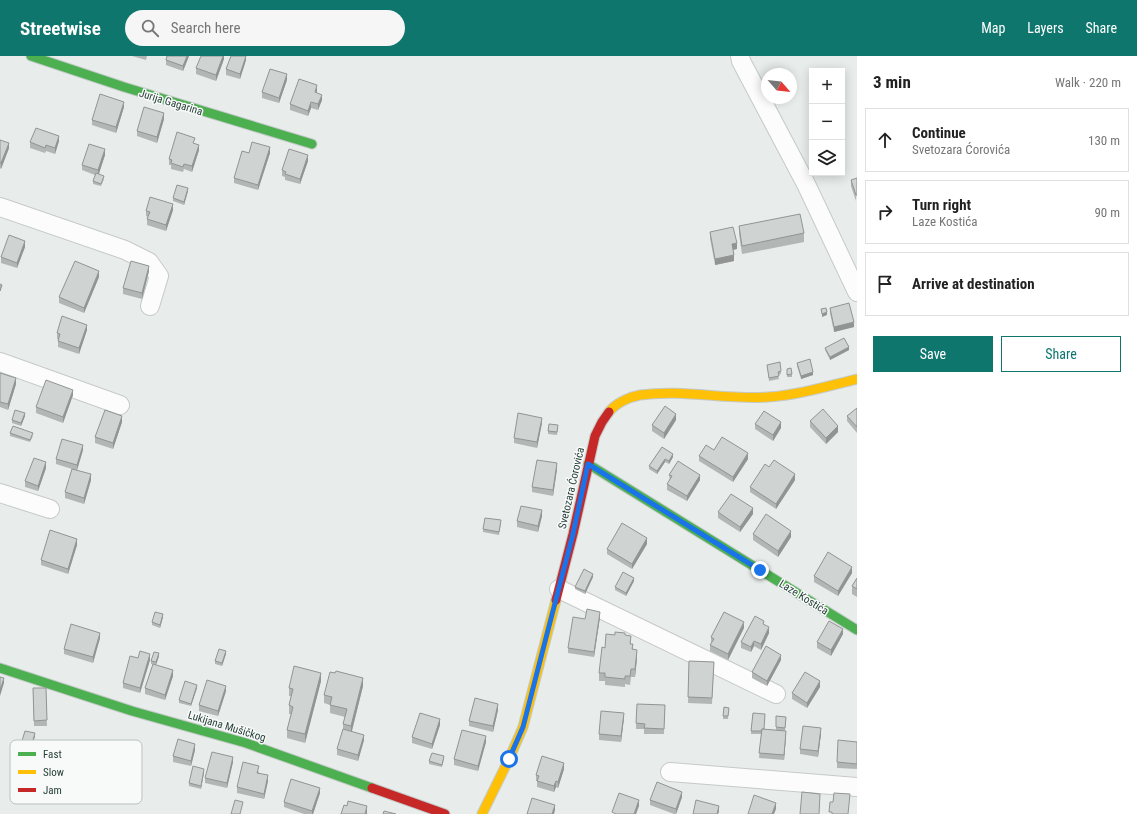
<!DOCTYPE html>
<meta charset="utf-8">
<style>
body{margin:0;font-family:"Roboto Condensed",sans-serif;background:#f6f6f6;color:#222}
.controls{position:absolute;right:12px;top:12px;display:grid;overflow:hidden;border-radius:0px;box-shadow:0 2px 10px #0003}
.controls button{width:36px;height:36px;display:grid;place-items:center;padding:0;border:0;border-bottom:1px solid #e0e0e0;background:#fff;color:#222;font:20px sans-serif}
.compass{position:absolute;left:761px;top:12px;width:36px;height:36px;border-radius:50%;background:#fff;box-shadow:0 2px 10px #0003;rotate:118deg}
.stop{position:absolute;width:12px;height:12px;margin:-9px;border:3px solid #1a73e8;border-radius:50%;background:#fff}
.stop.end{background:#1a73e8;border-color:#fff;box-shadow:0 1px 4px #0008}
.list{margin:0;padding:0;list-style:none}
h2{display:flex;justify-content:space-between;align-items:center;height:52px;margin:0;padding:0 16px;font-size:17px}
h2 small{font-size:13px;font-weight:400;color:#767676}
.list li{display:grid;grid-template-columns:26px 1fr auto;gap:12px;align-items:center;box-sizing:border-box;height:64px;margin:0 8px 8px;padding:0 8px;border:1px solid #e0e0e0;border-radius:0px}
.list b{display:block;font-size:15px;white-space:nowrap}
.list p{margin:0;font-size:13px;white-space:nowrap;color:#767676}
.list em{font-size:13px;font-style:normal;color:#767676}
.actions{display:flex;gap:8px;padding:12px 16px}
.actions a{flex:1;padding:9px 0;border:1px solid #0f766e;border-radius:0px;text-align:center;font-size:14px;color:#0f766e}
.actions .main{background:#0f766e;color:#fff}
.icon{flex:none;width:22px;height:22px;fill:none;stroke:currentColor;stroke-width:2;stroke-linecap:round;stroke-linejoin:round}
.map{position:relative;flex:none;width:857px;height:758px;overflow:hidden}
header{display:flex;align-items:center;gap:24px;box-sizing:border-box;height:56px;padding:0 20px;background:#0f766e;color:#fff}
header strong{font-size:19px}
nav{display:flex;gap:22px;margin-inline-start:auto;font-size:14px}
.search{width:280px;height:36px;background:#f6f6f6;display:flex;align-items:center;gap:10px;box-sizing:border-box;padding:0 14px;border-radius:22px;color:#767676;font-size:15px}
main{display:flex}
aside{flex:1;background:#fff}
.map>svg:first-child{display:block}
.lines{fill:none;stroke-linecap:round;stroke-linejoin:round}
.street-casing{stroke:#c5cac8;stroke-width:20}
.fast-casing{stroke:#c4cac8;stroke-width:11}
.slow-casing{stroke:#c4cac8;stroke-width:11}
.jam-casing{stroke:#c4cac8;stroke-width:11}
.street{stroke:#fcfcfc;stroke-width:18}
.fast{stroke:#4caf50;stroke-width:9}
.slow{stroke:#ffc107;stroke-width:9}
.jam{stroke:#c62828;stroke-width:9}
.wall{fill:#b2b6b5}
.shaded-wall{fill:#919493}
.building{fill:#cfd4d2;stroke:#919493}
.route{stroke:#1a73e8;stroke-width:5}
.labels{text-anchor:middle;stroke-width:3;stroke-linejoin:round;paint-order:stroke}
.street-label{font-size:11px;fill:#273f38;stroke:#f7faf9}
.key{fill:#f7faf9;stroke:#b9c2bf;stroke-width:1}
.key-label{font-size:11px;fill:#273f38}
</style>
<header>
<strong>Streetwise</strong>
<div class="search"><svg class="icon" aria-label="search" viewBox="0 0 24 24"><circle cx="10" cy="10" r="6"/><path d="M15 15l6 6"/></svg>Search here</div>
<nav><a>Map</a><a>Layers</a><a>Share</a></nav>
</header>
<main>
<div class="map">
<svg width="857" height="758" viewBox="0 0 857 758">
<rect width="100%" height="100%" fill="#e8edeb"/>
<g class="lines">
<g class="street-casing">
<g id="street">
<polyline points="740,0 741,5 806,128 857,236"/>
<polyline points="0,151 125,194 149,206 159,220 150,250"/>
<polyline points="0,306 120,349"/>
<polyline points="0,437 50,453"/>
<polyline points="559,533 776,638"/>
<polyline points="670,716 857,731"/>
</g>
</g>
<g class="fast-casing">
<g id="fast">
<polyline points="31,0 124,31 312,88"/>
<polyline points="588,408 857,574"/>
<polyline points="0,612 132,655 246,687 372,732"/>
</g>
</g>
<g class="slow-casing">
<g id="slow">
<path d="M609 356C616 347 629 341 640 339 683 333 726 344 768 341 798 339 828 330 857 323"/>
<polyline points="482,758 509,703 523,671 556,544"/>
</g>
</g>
<g class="jam-casing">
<g id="jam">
<polyline points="556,544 573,478 595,380 602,366 609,356"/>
<polyline points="372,732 445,758"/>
</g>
</g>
<use href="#street" class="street"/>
<use href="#fast" class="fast"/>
<use href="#slow" class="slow"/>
<use href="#jam" class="jam"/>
</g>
<g class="wall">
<polygon points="132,0 147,0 146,4"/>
<polygon points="166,0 189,0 183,15 166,9 166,4 167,0"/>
<polygon points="224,0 224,3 216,25 196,18 196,12"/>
<polygon points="246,0 246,4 240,23 226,19 226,13"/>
<polygon points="287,24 279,47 262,42 262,36"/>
<polygon points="317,35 316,37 322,44 318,54 311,52 308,60 290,54 290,48"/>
<polygon points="124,51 116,77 92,69 92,64"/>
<polygon points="164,63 157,87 137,80 137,75"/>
<polygon points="0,84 9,92 1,113 0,112"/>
<polygon points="59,85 55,98 46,95 45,97 30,92 30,86"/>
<polygon points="195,88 199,94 192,116 184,113 183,116 171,113 171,109 169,109 169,103"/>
<polygon points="249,97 270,97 258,134 234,127 234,122"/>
<polygon points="105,99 99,118 104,123 101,130 93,128 93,125 95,119 82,114 82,109"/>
<polygon points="308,105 300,128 285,124 285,121 282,120 282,114"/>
<polygon points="857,122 856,145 851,130 851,124"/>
<polygon points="188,135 184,149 173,145 173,142"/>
<polygon points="173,154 166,175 147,169 147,163 148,161 146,160 146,155"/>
<polygon points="739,170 804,177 804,186 742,198 739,178"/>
<polygon points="710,176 737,193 733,194 734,205 715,209 710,182"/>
<polygon points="25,191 17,212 1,207 1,201"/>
<polygon points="149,215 142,243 123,238 123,232"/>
<polygon points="99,221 84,257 59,247 59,241"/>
<polygon points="830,252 854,271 834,276 830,257"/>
<polygon points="87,274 79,298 58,291 58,283 57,283 57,277"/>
<polygon points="825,292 849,294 830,304 825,294"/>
<polygon points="797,307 813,319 801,323 797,310"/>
<polygon points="767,309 781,315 781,318 778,319 779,323 769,325"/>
<polygon points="787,313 792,318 792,321 787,321"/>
<polygon points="0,317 16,328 8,354 0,351"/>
<polygon points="73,339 63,367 36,357 36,351"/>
<polygon points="857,352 857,377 847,365 847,360"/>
<polygon points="25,360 21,370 12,367 12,364"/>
<polygon points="676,364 664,383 652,375 652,369"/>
<polygon points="810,365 838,376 826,388 810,371"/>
<polygon points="122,366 113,393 95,387 95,381"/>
<polygon points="542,367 537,392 514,387 514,382"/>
<polygon points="755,368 781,372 773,385 755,373"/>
<polygon points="558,372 557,379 548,378 548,375"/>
<polygon points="10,377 33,380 30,386 10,380"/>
<polygon points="662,391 673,401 669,408 665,406 657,418 649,413 649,410"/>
<polygon points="83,394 77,414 91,424 84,448 65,442 65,436 72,413 56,408 56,403"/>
<polygon points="714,394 748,403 733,426 699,405 699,400"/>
<polygon points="769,411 795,424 776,453 750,436 750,431"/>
<polygon points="46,412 38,435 25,431 25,425"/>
<polygon points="557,413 553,440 532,436 532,431"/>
<polygon points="669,419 700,424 687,445 667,434 667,428 670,425"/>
<polygon points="718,456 753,458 740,476 718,462"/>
<polygon points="542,460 538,476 517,471 517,465"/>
<polygon points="501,467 499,479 483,476 483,473"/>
<polygon points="753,478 791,481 778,501 753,484"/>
<polygon points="647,488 632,513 607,498 607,493"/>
<polygon points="77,489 68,518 41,509 41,504"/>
<polygon points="852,517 838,540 814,526 814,520"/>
<polygon points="593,521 585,538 575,533 575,531"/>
<polygon points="857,522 857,541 852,538 852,530"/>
<polygon points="634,525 626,540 615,534 615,531"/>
<polygon points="163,561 160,572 152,569 152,566"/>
<polygon points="600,561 594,601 568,597 568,592 585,563"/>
<polygon points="764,569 769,577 761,594 754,590 751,596 741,592 741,586"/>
<polygon points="744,572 728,604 710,595 710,589 711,587 711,581"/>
<polygon points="843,578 831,600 817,592 817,586"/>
<polygon points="625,580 631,588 637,602 635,621 631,621 630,629 625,628 625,631 605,629 605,625 599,625 599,617 605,592"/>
<polygon points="100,582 93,607 64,598 64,593"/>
<polygon points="226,598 222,610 215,608 215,605"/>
<polygon points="159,600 156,609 173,620 165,644 145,638 145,632 153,608 151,608 151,605"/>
<polygon points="150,604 140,637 123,632 123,627"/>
<polygon points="781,604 767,630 752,622 752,616"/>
<polygon points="689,605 714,606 712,648 688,647"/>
<polygon points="321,625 305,687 287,682 287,674 291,658 289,658 289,649 291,640 289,640 289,632"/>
<polygon points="363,630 352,675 364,684 358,705 337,699 337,693 343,673 343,668 345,661 330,657 330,649 324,647 324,639"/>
<polygon points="820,631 807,652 792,643 792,637"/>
<polygon points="33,632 46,632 47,670 34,670"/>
<polygon points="197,632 191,650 179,647 179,644"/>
<polygon points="226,635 218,660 199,655 199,649"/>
<polygon points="665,649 664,678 644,678 644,673 636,673 636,667"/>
<polygon points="724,651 729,652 728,663 723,663"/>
<polygon points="498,654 493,676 469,670 469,665"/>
<polygon points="753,657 764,673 776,674 776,660 786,661 785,675 786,680 784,704 759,702 761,678 751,678"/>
<polygon points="624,662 621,686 599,684 599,678"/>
<polygon points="440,669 432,693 412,687 412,681"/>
<polygon points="821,678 818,701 800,698 800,693"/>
<polygon points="35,680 31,694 21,691 21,688"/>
<polygon points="486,686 478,715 454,709 454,703"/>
<polygon points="857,686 857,713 837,712 837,706"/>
<polygon points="195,694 191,710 173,706 173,700"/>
<polygon points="444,703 442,711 429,708 429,705"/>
<polygon points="233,706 227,732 205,727 205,722"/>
<polygon points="564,713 558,732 556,731 554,736 537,731 537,725 536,725 536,719"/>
<polygon points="259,715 259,717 268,725 264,743 237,737 237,731"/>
<polygon points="204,716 201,733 189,730 189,727"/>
<polygon points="320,737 313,758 304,758 284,751 284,746"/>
<polygon points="682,741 676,758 674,758 650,749 650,744"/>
</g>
<g class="shaded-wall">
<polygon points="187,0 189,0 183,15 183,10"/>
<polygon points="223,0 224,0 224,3 216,25 216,19"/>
<polygon points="246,0 246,4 240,23 240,18"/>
<polygon points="287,18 287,24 279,47 279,42"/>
<polygon points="317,29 317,35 315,42 315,36"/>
<polygon points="322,39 322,44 318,54 318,48"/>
<polygon points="124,46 124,51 116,77 116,71"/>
<polygon points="311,46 311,52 308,60 308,55"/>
<polygon points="164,57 164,63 157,87 157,81"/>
<polygon points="59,80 59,85 55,98 55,92"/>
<polygon points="9,87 9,92 1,113 1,107"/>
<polygon points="199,89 199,94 192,116 192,110"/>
<polygon points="270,91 270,97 258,134 258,129"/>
<polygon points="105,93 105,99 98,120 98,114"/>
<polygon points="308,99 308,105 300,128 300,123"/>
<polygon points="188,132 188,135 184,149 184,146"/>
<polygon points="173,148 173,154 166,175 166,169"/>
<polygon points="25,185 25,191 17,212 17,207"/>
<polygon points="737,187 737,193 732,194 732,188"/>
<polygon points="734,199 734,205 715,209 715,203"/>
<polygon points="149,210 149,215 142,243 142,237"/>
<polygon points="99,215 99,221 84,257 84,252"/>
<polygon points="827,256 827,259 822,261 822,258"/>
<polygon points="854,266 854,271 834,276 834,271"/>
<polygon points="87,269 87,274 79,298 79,292"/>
<polygon points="849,291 849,294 830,304 830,301"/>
<polygon points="813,316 813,319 801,323 801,320"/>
<polygon points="16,322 16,328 8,354 8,348"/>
<polygon points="73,334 73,339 63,367 63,361"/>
<polygon points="25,357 25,360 21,370 21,367"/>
<polygon points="676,358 676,364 664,383 664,377"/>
<polygon points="122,360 122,366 113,393 113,387"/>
<polygon points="542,362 542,367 537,392 537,386"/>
<polygon points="781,366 781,372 773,385 773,379"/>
<polygon points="838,370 838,376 826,388 826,382"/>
<polygon points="83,389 83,394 77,414 77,409"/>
<polygon points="748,397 748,403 733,426 733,421"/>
<polygon points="673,398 673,401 669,408 669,405"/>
<polygon points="665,403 665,406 657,418 657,415"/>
<polygon points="46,406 46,412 38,435 38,430"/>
<polygon points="557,407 557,413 553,440 553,434"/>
<polygon points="91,418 91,424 84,448 84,442"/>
<polygon points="795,418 795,424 776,453 776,448"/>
<polygon points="700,419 700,424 687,445 687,440"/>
<polygon points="753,452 753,458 740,476 740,471"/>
<polygon points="542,454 542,460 538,476 538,470"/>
<polygon points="791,475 791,481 778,501 778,495"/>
<polygon points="647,482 647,488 632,513 632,508"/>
<polygon points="77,483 77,489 68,518 68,513"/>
<polygon points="852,511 852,517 838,540 838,535"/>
<polygon points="593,518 593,521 585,538 585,535"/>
<polygon points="634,522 634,525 626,540 626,537"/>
<polygon points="600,556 600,561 594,601 594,596"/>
<polygon points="163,558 163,561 160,572 160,569"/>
<polygon points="744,566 744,572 728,604 728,598"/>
<polygon points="769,571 769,577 761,594 761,588"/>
<polygon points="843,573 843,578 831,600 831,594"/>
<polygon points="100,577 100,582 93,607 93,601"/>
<polygon points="754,585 754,590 751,596 751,591"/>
<polygon points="637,594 637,602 635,621 635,613"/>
<polygon points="226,595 226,598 222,610 222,607"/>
<polygon points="159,597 159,600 156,609 156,606"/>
<polygon points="150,598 150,604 140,637 140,632"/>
<polygon points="781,599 781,604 767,630 767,625"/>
<polygon points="173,614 173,620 165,644 165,639"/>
<polygon points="321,617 321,625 305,687 305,678"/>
<polygon points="4,622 4,627 0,640 0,634"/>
<polygon points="363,622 363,630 351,678 351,670"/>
<polygon points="820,625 820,631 807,652 807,647"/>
<polygon points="197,629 197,632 191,650 191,648"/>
<polygon points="226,630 226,635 218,660 218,655"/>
<polygon points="498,648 498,654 493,676 493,670"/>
<polygon points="624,657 624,662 621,686 621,680"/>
<polygon points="440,663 440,669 432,693 432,688"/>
<polygon points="821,672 821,678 818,701 818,695"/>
<polygon points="786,675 786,680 784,704 784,699"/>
<polygon points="35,677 35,680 31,694 31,691"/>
<polygon points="364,679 364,684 358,705 358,699"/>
<polygon points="486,680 486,686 478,715 478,710"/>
<polygon points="195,688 195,694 191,710 191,705"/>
<polygon points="233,701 233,706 227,732 227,727"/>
<polygon points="564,707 564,713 558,732 558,726"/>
<polygon points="204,713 204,716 201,733 201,730"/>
<polygon points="268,719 268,725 264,743 264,738"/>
<polygon points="556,725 556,731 554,736 554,730"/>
<polygon points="320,732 320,737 313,758 312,758 312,755"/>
<polygon points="682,736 682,741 676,758 676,753"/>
<polygon points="639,744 639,750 636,758 634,758"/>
<polygon points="776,747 776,753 774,758 772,758"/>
<polygon points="555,749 555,754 554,758 552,758"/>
<polygon points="367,750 367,758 365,758"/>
<polygon points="719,750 719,756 718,758 717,758"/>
</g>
<g class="building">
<polygon points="167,0 187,0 183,10 166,4"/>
<polygon points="201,0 223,0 216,19 196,12"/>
<polygon points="231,0 246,0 240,18 226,13"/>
<polygon points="270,13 287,18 279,42 262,36"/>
<polygon points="299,23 317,29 315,36 322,39 318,48 311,46 308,55 290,48"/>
<polygon points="100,38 124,46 116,71 92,64"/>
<polygon points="144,51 164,57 157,81 137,75"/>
<polygon points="36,72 59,80 55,92 46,89 45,92 30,86"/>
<polygon points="177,76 195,82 193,87 199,89 192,110 184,108 183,111 171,107 172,104 169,103"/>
<polygon points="0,84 9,87 1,107 0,107"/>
<polygon points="252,86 270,91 258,129 234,122 242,95 249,97"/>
<polygon points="89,88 105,93 98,114 82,109"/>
<polygon points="289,93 308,99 300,123 285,118 286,116 282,114"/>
<polygon points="96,117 104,120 101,128 93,125"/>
<polygon points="857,122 857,139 856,139 851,124"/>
<polygon points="177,129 188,132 184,146 173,142"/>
<polygon points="150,141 173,148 166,169 147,163 150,156 146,155"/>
<polygon points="800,158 804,177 742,190 739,170"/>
<polygon points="733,171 737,187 732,188 734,199 715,203 710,176"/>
<polygon points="9,179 25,185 17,207 1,201"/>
<polygon points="75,205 99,215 84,252 59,241"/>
<polygon points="131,205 149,210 142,237 123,232"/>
<polygon points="0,228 2,229 0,235"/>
<polygon points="849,247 854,266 834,271 830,252"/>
<polygon points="826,252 827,256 822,258 821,253"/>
<polygon points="62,260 87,269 79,292 58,285 60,278 57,277"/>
<polygon points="844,282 849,291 830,301 825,292"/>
<polygon points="810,303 813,316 801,320 797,307"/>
<polygon points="780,306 781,315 778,316 779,320 769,322 767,309"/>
<polygon points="791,312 792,318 787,319 787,313"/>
<polygon points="0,317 16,322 8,348 0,346"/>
<polygon points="46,324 73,334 63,361 36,351"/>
<polygon points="665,350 676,358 664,377 652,369"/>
<polygon points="857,352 857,371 847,360"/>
<polygon points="823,353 838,370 826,382 810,365"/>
<polygon points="15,354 25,357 21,367 12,364"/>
<polygon points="105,354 122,360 113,387 95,381"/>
<polygon points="764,355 781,366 773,379 755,368"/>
<polygon points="518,357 542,362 537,386 514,382"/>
<polygon points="549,368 558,369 557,376 548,375"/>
<polygon points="13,370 33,377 30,384 10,377"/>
<polygon points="722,381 748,397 733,421 699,400 706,389 714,394"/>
<polygon points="62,383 83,389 77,409 56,403"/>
<polygon points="662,391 673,398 669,405 665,403 657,415 649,410"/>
<polygon points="34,402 46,406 38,430 25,425"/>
<polygon points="537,404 557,407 553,434 532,431"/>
<polygon points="774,404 795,418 776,448 750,431 765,408 769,411"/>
<polygon points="678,405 700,419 687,440 667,428 672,420 669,419"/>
<polygon points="72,413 91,418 84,442 65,436"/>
<polygon points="731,438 753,452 740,471 718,456"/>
<polygon points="521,450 542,454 538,470 517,465"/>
<polygon points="766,458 791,475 778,495 753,478"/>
<polygon points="485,462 501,464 499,476 483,473"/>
<polygon points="622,467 647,482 632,508 607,493"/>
<polygon points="50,474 77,483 68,513 41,504"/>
<polygon points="828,496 852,511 838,535 814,520"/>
<polygon points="584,513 593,518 585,535 575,531"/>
<polygon points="623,516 634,522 626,537 615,531"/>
<polygon points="857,522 857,533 852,530"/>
<polygon points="587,553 600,556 594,596 568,592 573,561 585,563"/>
<polygon points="155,556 163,558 160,569 152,566"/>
<polygon points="724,556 744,566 728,598 710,589 714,583 711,581"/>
<polygon points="755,560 764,565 763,568 769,571 761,588 754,585 751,591 741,586"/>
<polygon points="829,565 843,573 831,594 817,586"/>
<polygon points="71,568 100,577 93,601 64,593"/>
<polygon points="615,576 625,577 625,579 631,580 630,588 633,588 632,593 637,594 635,613 631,613 630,620 625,620 625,623 605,621 605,617 599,617 602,591 605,592 606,578 615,579"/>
<polygon points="766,590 781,599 767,625 752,616"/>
<polygon points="219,593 226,595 222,607 215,605"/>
<polygon points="140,595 150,598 140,632 123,627 130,600 138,602"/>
<polygon points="154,596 159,597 156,606 151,605"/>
<polygon points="689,605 714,606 712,642 688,641"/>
<polygon points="153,608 173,614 165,639 145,632"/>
<polygon points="294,610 321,617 305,678 287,674 293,651 289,649 293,633 289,632"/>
<polygon points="336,615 363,622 351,670 343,668 347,653 330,649 332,641 324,639 330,616 335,617"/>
<polygon points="805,616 820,625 807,647 792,637"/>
<polygon points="0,621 4,622 0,634"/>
<polygon points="207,624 226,630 218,655 199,649"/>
<polygon points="185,625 197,629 191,648 179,644"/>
<polygon points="33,632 46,632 47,664 34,665"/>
<polygon points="475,642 498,648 493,670 469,665"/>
<polygon points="637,648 665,649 664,673 644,672 645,668 636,667"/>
<polygon points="724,651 729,652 728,660 723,660"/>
<polygon points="601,655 624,657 621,680 599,678"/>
<polygon points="420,657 440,663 432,688 412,681"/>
<polygon points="753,657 765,658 764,673 762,673 761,675 751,675"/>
<polygon points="776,660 786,661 785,672 776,671"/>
<polygon points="803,670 821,672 818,695 800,693"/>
<polygon points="343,673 364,679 358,699 337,693"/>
<polygon points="762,673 786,675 784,699 759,697"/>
<polygon points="462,674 486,680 478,710 454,703"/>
<polygon points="25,675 35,677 31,691 21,688"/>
<polygon points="178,683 195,688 191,705 173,700"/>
<polygon points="838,684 857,686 857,708 837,706"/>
<polygon points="212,696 233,701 227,727 205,722"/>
<polygon points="432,697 444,700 442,709 429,705"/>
<polygon points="542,700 564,707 558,726 556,725 554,730 537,725 539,720 536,719"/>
<polygon points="243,706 259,710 257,717 268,719 264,738 237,731"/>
<polygon points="193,710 204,713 201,730 189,727"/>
<polygon points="291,723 320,732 312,755 284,746"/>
<polygon points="657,726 682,736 676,753 650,744"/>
<polygon points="802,736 820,738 819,758 800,758"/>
<polygon points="619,737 639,744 634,758 616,758 612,756"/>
<polygon points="834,737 850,738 848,758 832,758 832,756 829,756 830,746 833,746"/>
<polygon points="754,739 776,747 772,758 748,758"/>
<polygon points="532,742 555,749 552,758 527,758"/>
<polygon points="235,744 243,746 240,758 231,758"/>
<polygon points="696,744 719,750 717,758 693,758"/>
<polygon points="348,745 367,750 365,758 341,758 344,749 347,750"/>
<polygon points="384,755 396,758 383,758"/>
</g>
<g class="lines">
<polyline class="route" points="509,703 523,671 548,574 573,478 588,408 760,514"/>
</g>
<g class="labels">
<g class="street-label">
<text transform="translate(171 46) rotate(17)" y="4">Jurija Gagarina</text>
<text transform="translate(571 432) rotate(-77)" y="4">Svetozara Ćorovića</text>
<text transform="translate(804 541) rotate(32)" y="4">Laze Kostića</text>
<text transform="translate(227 670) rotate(17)" y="4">Lukijana Mušičkog</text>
</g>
</g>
<rect x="10" y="684" width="132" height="64" rx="6" class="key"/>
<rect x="18" y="696" width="18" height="4" fill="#4caf50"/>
<rect x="18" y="714" width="18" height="4" fill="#ffc107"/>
<rect x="18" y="732" width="18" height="4" fill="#c62828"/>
<g class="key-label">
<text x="43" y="702">Fast</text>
<text x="43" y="720">Slow</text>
<text x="43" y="738">Jam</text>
</g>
</svg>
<div class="controls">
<button>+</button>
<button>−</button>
<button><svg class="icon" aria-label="layers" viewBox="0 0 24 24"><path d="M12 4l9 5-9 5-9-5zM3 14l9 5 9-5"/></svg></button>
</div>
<svg class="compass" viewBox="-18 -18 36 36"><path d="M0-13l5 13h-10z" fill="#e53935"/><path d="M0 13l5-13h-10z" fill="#767676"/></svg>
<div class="stop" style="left:509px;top:703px"></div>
<div class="stop end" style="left:760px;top:514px"></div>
</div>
<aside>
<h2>3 min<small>Walk · 220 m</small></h2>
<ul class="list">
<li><svg class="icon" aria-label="ahead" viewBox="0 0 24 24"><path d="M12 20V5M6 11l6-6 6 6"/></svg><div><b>Continue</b><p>Svetozara Ćorovića</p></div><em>130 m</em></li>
<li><svg class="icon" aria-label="right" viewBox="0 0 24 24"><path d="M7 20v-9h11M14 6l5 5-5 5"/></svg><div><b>Turn right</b><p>Laze Kostića</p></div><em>90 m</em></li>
<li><svg class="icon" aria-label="arrive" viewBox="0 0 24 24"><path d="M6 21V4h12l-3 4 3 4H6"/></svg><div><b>Arrive at destination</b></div></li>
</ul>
<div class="actions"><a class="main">Save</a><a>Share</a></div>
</aside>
</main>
